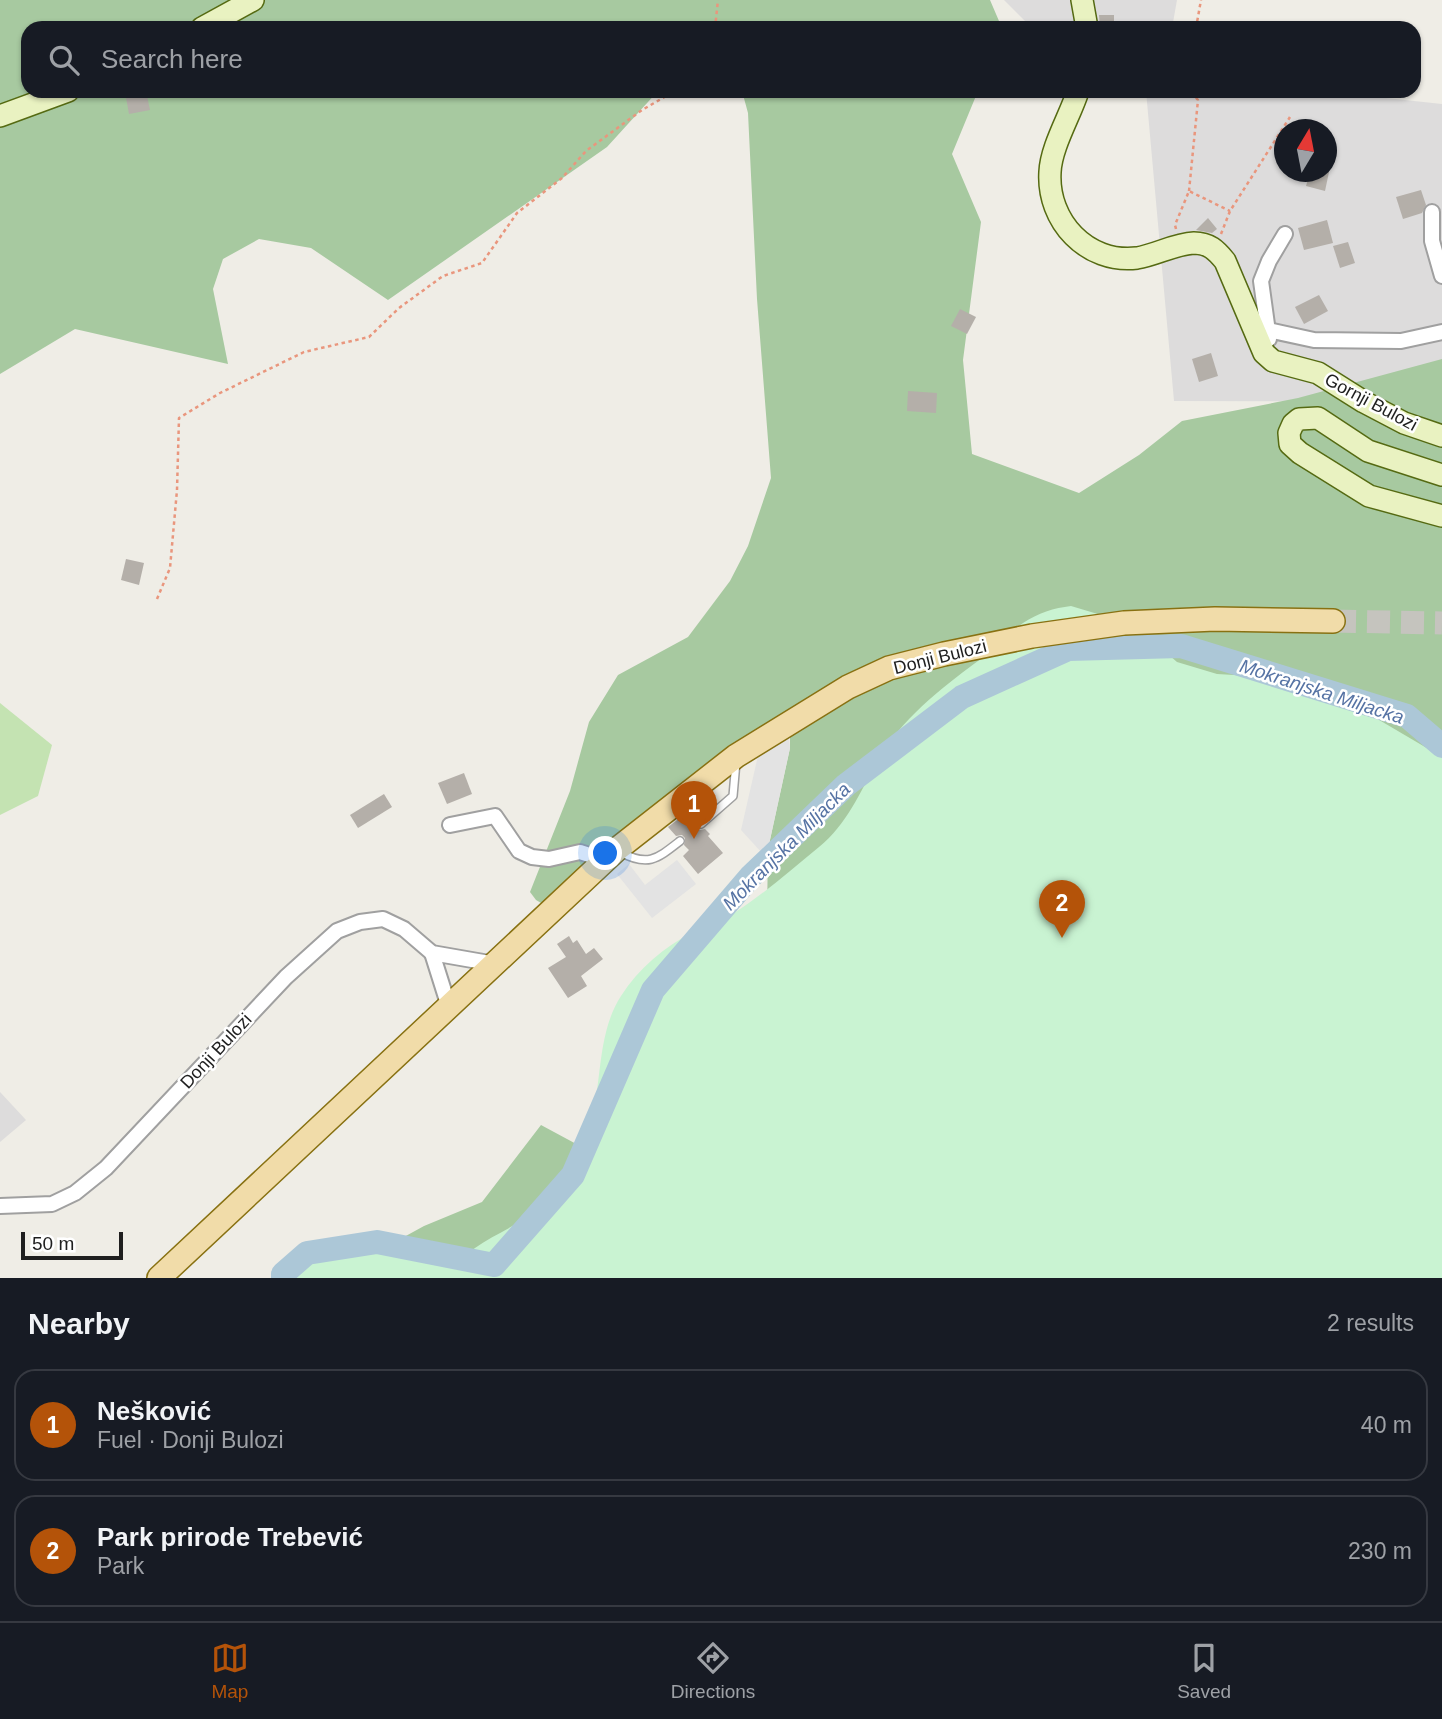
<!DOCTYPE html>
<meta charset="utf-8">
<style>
body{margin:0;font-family:Arial,sans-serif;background:#242831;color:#f1f3f6}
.compass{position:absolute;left:1274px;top:119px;width:63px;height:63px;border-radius:50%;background:#171b24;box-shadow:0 2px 5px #0004;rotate:10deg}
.scale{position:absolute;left:21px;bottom:18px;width:102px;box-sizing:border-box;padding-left:7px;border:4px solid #1f1f1f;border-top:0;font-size:19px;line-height:24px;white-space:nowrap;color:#1f1f1f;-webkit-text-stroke:5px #fff;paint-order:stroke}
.you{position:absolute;left:606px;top:854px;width:24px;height:24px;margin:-18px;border:5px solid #fff;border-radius:50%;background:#1a73e8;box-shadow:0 0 0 10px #1a73e833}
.badge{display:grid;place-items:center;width:46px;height:46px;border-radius:50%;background:#b45309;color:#fff;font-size:23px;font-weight:700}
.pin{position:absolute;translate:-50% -58px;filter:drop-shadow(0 2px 4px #0008)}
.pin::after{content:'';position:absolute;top:37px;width:24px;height:21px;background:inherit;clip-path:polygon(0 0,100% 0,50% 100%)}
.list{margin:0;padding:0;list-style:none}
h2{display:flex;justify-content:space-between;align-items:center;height:91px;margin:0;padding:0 28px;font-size:30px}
h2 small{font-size:23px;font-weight:400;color:#9ea1a6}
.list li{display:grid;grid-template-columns:46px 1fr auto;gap:21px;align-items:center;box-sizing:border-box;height:112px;margin:0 14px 14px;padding:0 14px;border:2px solid #363941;border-radius:21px}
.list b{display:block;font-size:26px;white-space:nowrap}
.list p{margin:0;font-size:23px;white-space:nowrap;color:#9ea1a6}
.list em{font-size:23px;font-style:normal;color:#9ea1a6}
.icon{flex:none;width:38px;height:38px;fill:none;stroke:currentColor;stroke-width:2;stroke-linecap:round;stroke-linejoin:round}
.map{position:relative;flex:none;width:1442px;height:1278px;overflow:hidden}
.search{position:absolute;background:#171b24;box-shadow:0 2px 5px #0004;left:21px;right:21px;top:21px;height:77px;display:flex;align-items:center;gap:18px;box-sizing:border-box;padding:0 24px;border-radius:21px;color:#9ea1a6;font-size:26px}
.sheet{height:343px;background:#171b24}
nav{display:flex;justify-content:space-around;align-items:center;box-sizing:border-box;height:98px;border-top:2px solid #363941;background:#171b24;font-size:19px;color:#9ea1a6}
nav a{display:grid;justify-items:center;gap:4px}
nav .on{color:#b45309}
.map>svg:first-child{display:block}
.residential{fill:#dddcdc;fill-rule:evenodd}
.grass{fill:#c4e3b2}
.forest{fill:#a7c9a0}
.park{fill:#c9f3d2}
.parking{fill:#e3e3e3}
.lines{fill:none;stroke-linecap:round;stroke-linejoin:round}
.river{stroke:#acc7d7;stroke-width:24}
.building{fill:#b4afa9}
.primary-tunnel{stroke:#c5c4be;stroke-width:23;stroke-dasharray:23 11;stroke-linecap:butt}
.lane-casing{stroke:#a0a0a0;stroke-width:10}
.street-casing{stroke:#a0a0a0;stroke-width:18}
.secondary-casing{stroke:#556a12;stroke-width:24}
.primary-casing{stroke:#887112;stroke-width:26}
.path{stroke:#e9967d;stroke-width:2.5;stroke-dasharray:3.5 3.5;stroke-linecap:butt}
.lane{stroke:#fff;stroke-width:7}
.street{stroke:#fff;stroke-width:14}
.secondary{stroke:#e9f2c1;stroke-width:21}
.primary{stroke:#f1dca9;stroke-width:23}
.labels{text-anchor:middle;stroke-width:5;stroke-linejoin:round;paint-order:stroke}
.street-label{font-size:18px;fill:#1f1f1f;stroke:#fff}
.water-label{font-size:19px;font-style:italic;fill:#5673a4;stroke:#fff}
</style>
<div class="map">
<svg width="1442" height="1278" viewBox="0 0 1442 1278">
<rect width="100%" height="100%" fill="#efede6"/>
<g class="residential">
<polygon points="1004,0 1177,0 1172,28 1032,28"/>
<path d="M1146 91H1321L1442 104V402L1174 401ZM1284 130H1326V172H1284Z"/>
<polygon points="0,1092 26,1120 0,1142"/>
</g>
<polygon class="grass" points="0,703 52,745 38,796 0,815"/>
<g class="forest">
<polygon points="0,0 990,0 1002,28 28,28 28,91 658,91 607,147 388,300 311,248 259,239 223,259 213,289 228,364 75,329 0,374"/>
<polygon points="742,91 978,91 952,154 981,222 963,360 972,454 1079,493 1139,455 1182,421 1298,398 1442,359 1442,1278 274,1278 276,1265 294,1254 362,1260 424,1226 482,1202 541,1125 593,1153 767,914 768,849 790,748 790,737 718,772 558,913 536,900 530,892 570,791 589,722 618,675 688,637 730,581 748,546 771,478 757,299 748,113"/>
</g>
<path class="park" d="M1071 606 1111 618 1153 641 1177 662 1217 674 1268 677 1369 714 1442 757V1278H277C313 1238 365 1236 413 1251 427 1256 436 1263 451 1260 462 1258 466 1254 475 1248 487 1239 501 1233 514 1225 531 1214 546 1197 559 1181 569 1168 580 1153 586 1138 604 1092 594 1038 621 996 639 968 664 947 693 932 706 926 721 921 734 913 764 894 792 869 819 847 854 819 866 774 892 739 921 701 961 674 998 646 1007 639 1014 629 1023 623 1038 613 1054 608 1071 606Z"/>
<g class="parking">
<polygon points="788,729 790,748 768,849 762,853 741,830 760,747"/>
<polygon points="677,860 696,884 652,918 617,874 629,864 645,885"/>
</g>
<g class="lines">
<polyline class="river" points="283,1278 283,1274 307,1253 377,1242 494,1265 573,1175 653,990 750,877 846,785 962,697 1068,649 1181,646 1407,716 1442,746"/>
</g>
<g class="building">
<polygon points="1099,15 1114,15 1114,28 1100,28"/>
<polygon points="132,91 146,91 150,110 129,114 125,92"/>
<polygon points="1310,172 1329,172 1325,191 1306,186"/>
<polygon points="1421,190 1426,205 1422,213 1403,219 1396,197"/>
<polygon points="1208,218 1217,229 1212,233 1196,230"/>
<polygon points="1327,220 1333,243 1304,250 1298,228"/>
<polygon points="1348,242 1355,263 1340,268 1333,246"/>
<polygon points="1319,295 1328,311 1304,324 1295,307"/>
<polygon points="960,309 976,317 967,334 951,326"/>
<polygon points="1211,353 1218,376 1199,382 1192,359"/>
<polygon points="908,391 937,393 936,413 907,411"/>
<polygon points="126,559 144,563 139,585 121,580"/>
<polygon points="464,773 472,794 447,804 438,783"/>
<polygon points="384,794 392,807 358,828 350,815"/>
<polygon points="689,811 697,819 696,827 700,830 705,829 710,834 708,836 723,853 698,874 683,856 689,850 684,845 685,838 682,835 676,836 668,827"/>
<polygon points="569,936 573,943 577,940 586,954 594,948 603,959 581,976 587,986 568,998 548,968 566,957 557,944"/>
</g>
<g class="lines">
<polyline class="primary-tunnel" points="1333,621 1442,623"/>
<g class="lane-casing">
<g id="lane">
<polyline points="701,824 733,796 736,762"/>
<path d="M620 852C648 867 657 859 680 841"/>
</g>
</g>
<g class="street-casing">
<g id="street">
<polyline points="1432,212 1432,241 1442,276"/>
<polyline points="1268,330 1314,340 1401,341 1442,332"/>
<polyline points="1269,339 1261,281 1269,261 1285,234"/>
<polyline points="450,825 495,816 519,851 532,857 549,859 580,852 605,860"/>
<polyline points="432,953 449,1007"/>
<polyline points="0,1206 52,1204 75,1193 106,1168 286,977 337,931 360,922 383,919 404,929 432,953 495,964"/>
</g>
</g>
<g class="secondary-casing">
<g id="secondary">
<polyline points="1082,0 1087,28"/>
<polyline points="202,28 253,0"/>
<path d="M1078 91C1070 116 1051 147 1050 172 1047 221 1087 264 1137 258 1156 255 1174 244 1194 243 1209 243 1216 250 1225 261L1264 353 1273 361 1318 373 1364 402 1404 423 1442 436"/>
<polyline points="0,116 68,91"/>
<polyline points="1442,475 1368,451 1318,418 1299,419 1293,424 1289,433 1290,444 1300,453 1369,496 1442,516"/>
</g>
</g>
<g class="primary-casing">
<polyline id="primary" points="159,1278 616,850 736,756 848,687 889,668 944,654 1032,636 1124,623 1215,619 1333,621"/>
</g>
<g class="path">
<polyline points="715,28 718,0"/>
<polyline points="1196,28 1201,0"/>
<polyline points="1189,191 1198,100 1190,91"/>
<polyline points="1176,229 1175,225 1189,191 1230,211"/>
<polyline points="1221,234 1230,211 1290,117"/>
<polyline points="157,599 170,568 177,490 179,418 220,393 304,352 369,337 399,308 443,276 482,263 517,213 562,178 586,151 642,110 675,91"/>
</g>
<use href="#lane" class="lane"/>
<use href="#street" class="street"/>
<use href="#secondary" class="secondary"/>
<use href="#primary" class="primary"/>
</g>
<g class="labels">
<g class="street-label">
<text transform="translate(1371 402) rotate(28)" y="6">Gornji Bulozi</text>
<text transform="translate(940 657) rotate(-14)" y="6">Donji Bulozi</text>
<text transform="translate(216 1051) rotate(-47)" y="6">Donji Bulozi</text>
</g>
<g class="water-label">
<text transform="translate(1322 691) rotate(18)" y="7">Mokranjska Miljacka</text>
<text transform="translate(786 846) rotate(-45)" y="7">Mokranjska Miljacka</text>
</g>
</g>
</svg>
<svg class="compass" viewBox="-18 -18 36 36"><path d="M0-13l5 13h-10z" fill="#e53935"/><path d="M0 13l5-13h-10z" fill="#9ea1a6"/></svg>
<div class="scale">50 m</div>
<div class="you"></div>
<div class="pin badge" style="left:694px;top:839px">1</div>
<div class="pin badge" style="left:1062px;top:938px">2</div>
<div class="search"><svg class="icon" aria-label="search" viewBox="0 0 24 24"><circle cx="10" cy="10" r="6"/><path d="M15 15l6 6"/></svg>Search here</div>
</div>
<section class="sheet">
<h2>Nearby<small>2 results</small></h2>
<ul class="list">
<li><span class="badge">1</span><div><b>Nešković</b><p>Fuel · Donji Bulozi</p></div><em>40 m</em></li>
<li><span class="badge">2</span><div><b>Park prirode Trebević</b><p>Park</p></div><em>230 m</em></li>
</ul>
</section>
<nav>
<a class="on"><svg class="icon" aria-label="map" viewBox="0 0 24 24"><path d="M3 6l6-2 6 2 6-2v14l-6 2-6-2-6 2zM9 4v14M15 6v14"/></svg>Map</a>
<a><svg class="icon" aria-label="directions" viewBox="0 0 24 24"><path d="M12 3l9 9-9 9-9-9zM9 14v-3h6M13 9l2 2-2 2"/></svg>Directions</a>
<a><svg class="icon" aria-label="saved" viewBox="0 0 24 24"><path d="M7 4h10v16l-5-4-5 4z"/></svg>Saved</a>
</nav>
